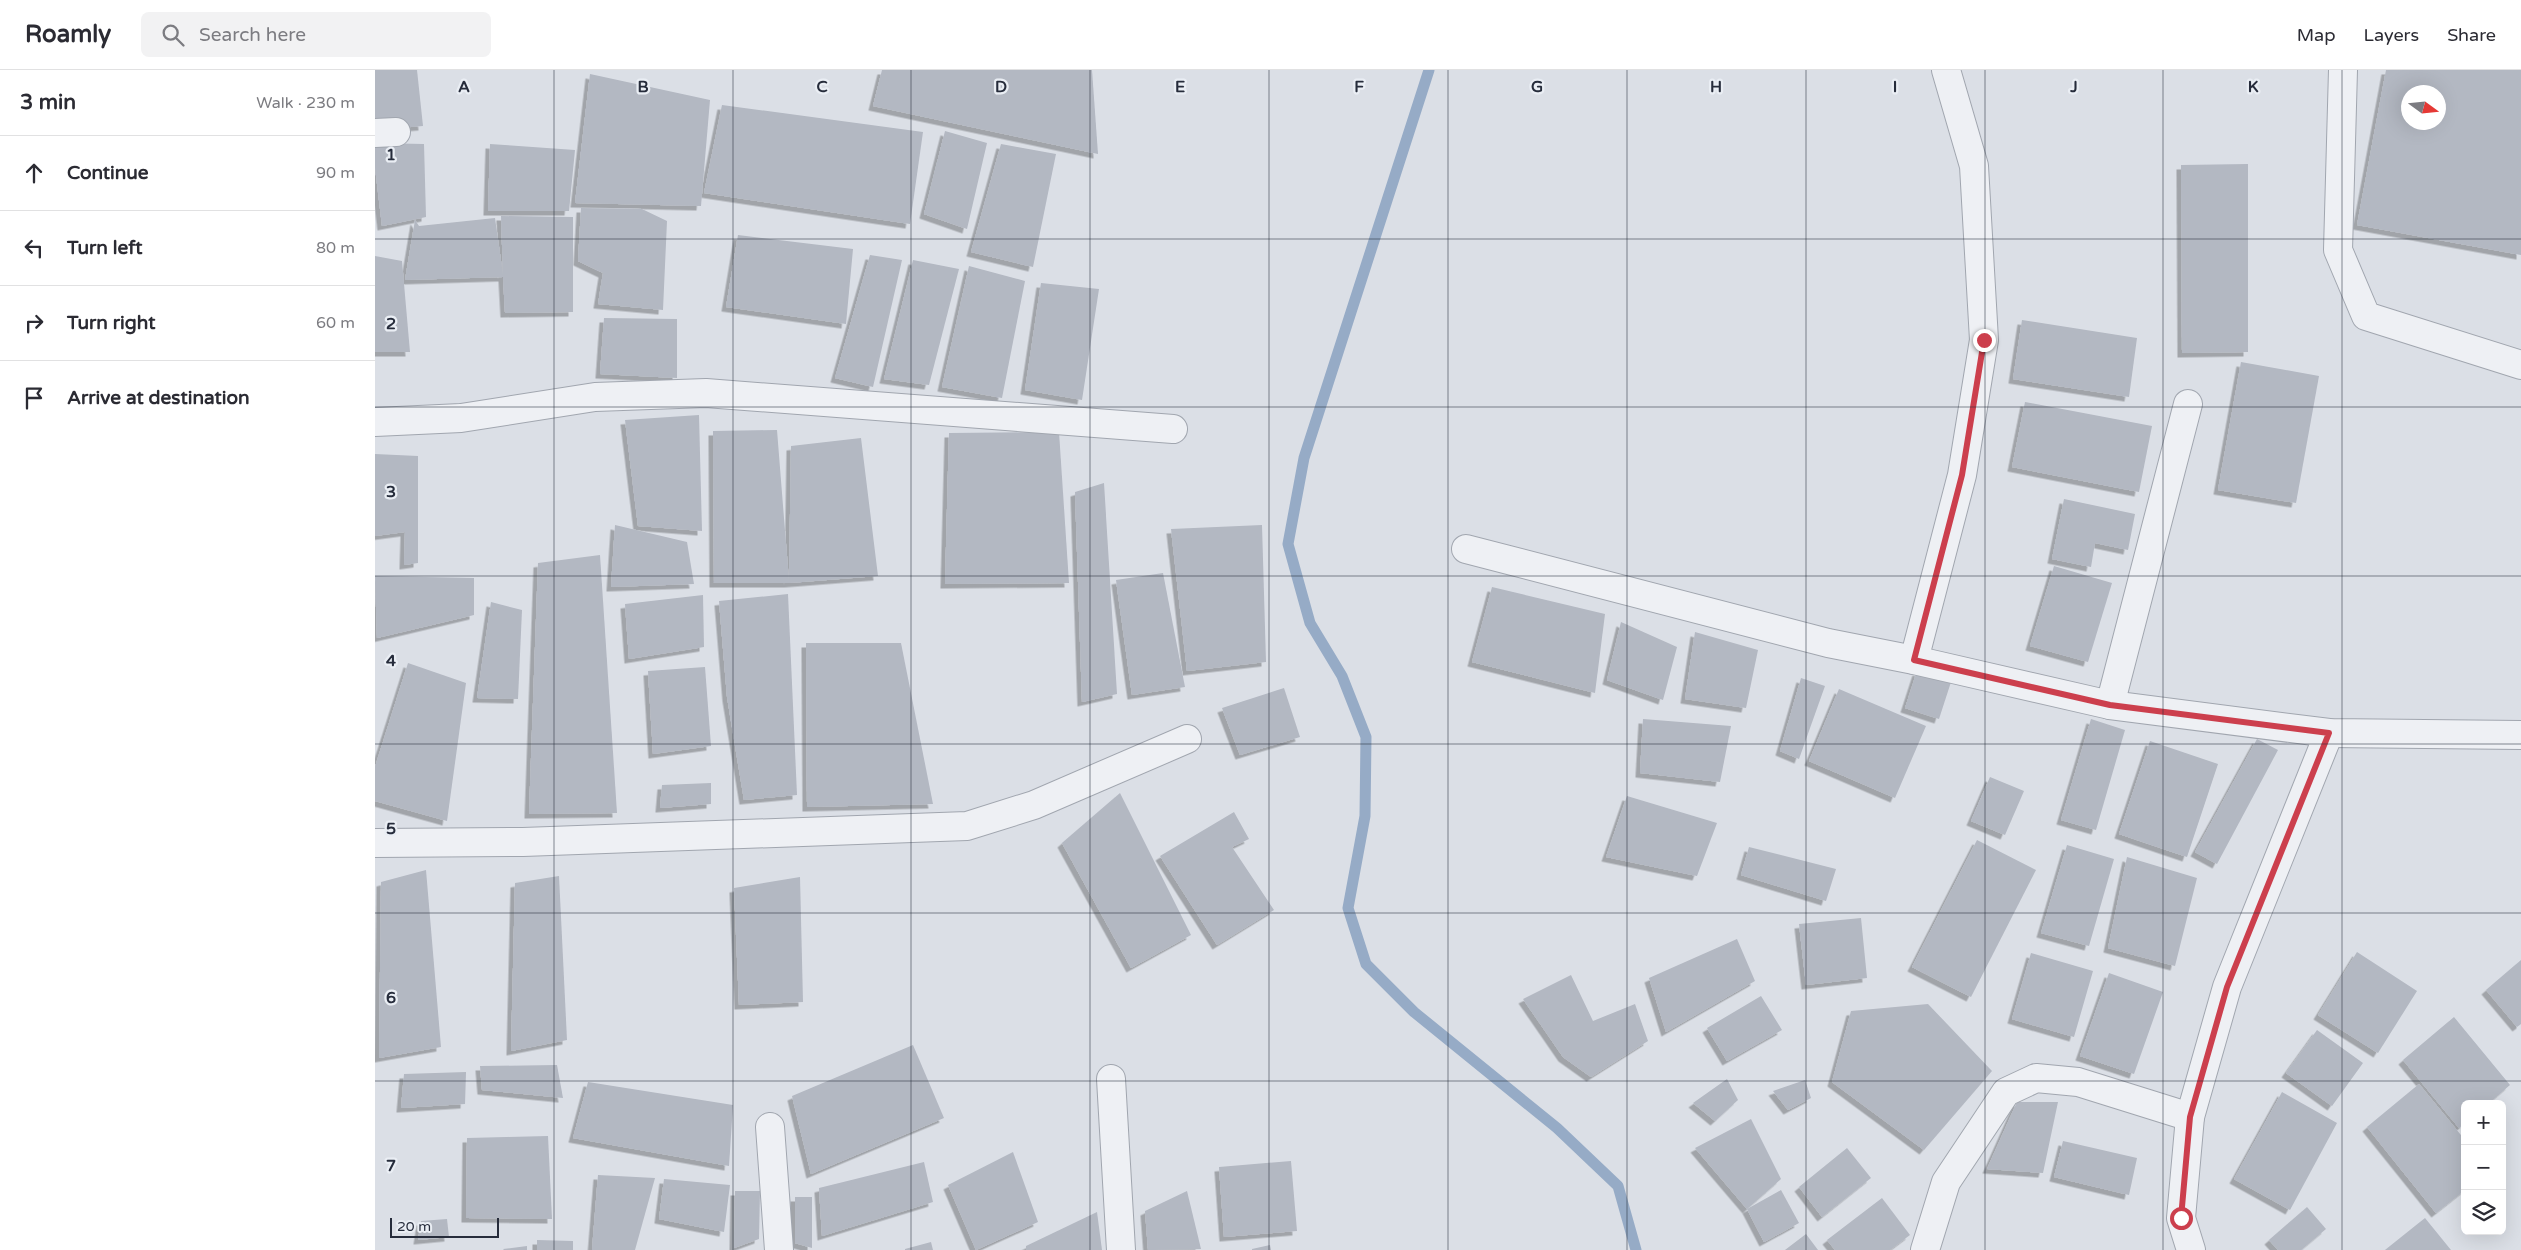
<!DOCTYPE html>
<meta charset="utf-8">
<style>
body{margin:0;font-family:"Varela Round",sans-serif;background:#f2f2f3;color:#2b2b33}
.controls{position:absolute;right:15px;bottom:15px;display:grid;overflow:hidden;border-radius:8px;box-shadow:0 5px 20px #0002}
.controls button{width:45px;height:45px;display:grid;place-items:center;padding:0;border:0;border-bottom:1px solid #e1e1e2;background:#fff;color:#2b2b33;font:25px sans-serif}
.compass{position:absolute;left:2026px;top:15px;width:45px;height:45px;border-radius:50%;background:#fff;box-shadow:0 5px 20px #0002;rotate:105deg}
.scale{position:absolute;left:15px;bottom:12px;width:109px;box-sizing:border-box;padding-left:5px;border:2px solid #262c3b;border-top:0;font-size:14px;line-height:18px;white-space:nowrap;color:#262c3b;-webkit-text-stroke:4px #eaeef4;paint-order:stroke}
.stop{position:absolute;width:15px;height:15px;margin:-11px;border:4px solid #cc3f4d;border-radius:50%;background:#fff}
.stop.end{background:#cc3f4d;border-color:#fff;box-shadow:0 1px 5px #0008}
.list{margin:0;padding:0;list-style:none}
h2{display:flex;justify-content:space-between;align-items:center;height:65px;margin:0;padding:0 20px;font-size:21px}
h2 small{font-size:16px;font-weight:400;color:#7c7c81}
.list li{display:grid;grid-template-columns:32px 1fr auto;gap:15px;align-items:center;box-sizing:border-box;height:75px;padding:0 20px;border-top:1px solid #e1e1e2}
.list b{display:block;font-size:19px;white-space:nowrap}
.list em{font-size:16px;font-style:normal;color:#7c7c81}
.icon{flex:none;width:28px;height:28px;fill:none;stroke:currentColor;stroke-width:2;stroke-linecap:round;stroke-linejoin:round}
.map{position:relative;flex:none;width:2146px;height:1180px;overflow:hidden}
header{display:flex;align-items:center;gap:30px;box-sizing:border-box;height:70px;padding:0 25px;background:#fff;border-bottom:1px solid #e1e1e2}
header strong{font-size:24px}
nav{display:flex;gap:28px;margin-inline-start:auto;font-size:18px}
.search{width:350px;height:45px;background:#f2f2f3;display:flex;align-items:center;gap:12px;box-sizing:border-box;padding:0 18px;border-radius:8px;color:#7c7c81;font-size:19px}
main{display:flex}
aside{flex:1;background:#fff}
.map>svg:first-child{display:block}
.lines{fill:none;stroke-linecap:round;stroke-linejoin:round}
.stream{stroke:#96abc6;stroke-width:11}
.building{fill:#b3b8c2;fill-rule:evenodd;filter:url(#shadow)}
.minor-casing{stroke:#a1a6af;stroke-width:30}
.minor{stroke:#eef0f4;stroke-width:28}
.route{stroke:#cc3f4d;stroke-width:6}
.grid{fill:none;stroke:#262c3b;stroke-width:1;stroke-opacity:0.55}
.grid-label{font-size:16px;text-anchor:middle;font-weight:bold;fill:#262c3b;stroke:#eaeef4;stroke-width:4.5;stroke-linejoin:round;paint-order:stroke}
</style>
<header>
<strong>Roamly</strong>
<div class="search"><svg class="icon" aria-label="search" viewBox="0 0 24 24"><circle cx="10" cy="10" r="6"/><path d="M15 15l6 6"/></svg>Search here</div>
<nav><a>Map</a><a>Layers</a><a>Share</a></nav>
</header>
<main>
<aside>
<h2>3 min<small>Walk · 230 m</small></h2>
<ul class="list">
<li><svg class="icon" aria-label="ahead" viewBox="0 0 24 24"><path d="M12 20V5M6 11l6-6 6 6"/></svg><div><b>Continue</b></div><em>90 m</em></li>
<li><svg class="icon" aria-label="left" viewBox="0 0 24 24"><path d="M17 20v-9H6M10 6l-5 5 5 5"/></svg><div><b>Turn left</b></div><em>80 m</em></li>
<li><svg class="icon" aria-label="right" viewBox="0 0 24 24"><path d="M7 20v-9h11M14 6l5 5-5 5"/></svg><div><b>Turn right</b></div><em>60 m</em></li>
<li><svg class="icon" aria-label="arrive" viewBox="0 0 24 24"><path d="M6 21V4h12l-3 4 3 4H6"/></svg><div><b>Arrive at destination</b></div></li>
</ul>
</aside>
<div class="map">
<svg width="2146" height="1180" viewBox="0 0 2146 1180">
<defs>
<filter id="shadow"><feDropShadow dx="-4.5" dy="4.5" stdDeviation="0" flood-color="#0004"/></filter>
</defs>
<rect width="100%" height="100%" fill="#dbdfe6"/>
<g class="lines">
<polyline class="stream" points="1054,0 929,388 913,474 935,553 967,606 991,667 990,746 973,838 991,894 1039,942 1182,1058 1243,1116 1261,1180"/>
</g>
<g class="building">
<polygon points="0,0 42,0 48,56 0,60"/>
<polygon points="507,0 717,0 723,84 498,36"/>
<path d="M2011 0H2146V185L1982 155ZM2034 22H2064V52H2034Z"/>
<polygon points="215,4 335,30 326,136 200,133"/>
<polygon points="347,35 548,62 535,154 329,123"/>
<polygon points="570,61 612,73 592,159 549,144"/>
<polygon points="0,73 49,74 51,147 7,156 0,97"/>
<polygon points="115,74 200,80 194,141 113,141"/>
<polygon points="626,74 681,84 658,197 596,182"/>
<polygon points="1873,94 1873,282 1807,283 1806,95"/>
<polygon points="206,138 267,139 292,151 288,240 223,234 228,203 203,191"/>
<polygon points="126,146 198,147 198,242 130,243 128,207 30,210 40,150 44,156 120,148 128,205"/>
<polygon points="363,165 478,179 471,254 351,237"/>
<polygon points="495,185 527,190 498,317 460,308"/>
<polygon points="0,186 27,191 35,282 0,282"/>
<polygon points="538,190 584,199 554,315 509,309"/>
<polygon points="594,196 650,211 627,328 567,317"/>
<polygon points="666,213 724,219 707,330 650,320"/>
<polygon points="229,248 302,249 302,308 225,304"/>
<polygon points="1647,250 1762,268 1754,327 1638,309"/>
<polygon points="1866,292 1944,306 1921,433 1843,420"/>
<polygon points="1650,332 1777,356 1764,422 1637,397"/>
<polygon points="324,345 327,461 263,456 250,350"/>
<polygon points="402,360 414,511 416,376 486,368 503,506 414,513 339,513 338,361"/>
<polygon points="684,362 694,513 570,514 574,363"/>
<polygon points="0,384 43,386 43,493 29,495 30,462 0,466"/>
<polygon points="729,413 742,624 707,632 700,422"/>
<polygon points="1689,429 1760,444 1753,480 1720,473 1716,497 1677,489"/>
<polygon points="240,455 312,472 319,514 236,517"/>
<polygon points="887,455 891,592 812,601 796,459"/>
<polygon points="225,485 242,743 154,744 163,493"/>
<polygon points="1679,496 1737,513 1713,592 1655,576"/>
<polygon points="788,503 810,617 757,625 741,510"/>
<polygon points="0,506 99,508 99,545 2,568"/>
<polygon points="1117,517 1230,544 1220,623 1097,592"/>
<polygon points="413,524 422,725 369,730 352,627 344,531"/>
<polygon points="328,525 329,577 254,589 250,534"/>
<polygon points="116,532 147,540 143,629 102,628"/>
<polygon points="1246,552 1302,577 1288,630 1232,610"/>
<polygon points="1320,562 1383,580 1371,638 1310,629"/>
<polygon points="431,573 526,573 558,734 432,737"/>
<polygon points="33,593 91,613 72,751 0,731 0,697"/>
<polygon points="330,597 336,676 278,684 273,601"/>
<polygon points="1542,601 1576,612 1564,649 1530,638"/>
<polygon points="1426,608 1450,616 1424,689 1405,681"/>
<polygon points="909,618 925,667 865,685 847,638"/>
<polygon points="1464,619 1551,656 1520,728 1434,691"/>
<polygon points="1268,649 1356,656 1345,712 1265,703"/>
<polygon points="1716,649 1750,660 1721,760 1686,750"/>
<polygon points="1882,669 1903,680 1842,794 1820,782"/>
<polygon points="1775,671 1843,694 1812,787 1744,764"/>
<polygon points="1615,707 1649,721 1630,765 1596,751"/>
<polygon points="336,713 336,734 285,738 287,715"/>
<polygon points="745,723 816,865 756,898 687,773"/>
<polygon points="1252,726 1342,753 1322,806 1231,787"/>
<polygon points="859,742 874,769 857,777 899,840 842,875 785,786"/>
<polygon points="1602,770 1661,800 1596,927 1537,897"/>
<polygon points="1692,775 1739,789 1714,876 1666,863"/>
<polygon points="1374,777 1461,799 1451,831 1366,805"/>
<polygon points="1752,787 1822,808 1800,896 1733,878"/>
<polygon points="51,800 66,977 4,988 6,812"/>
<polygon points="184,806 192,970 136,981 140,813"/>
<polygon points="425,807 428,932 364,935 359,818"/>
<polygon points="1486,848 1492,908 1431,915 1424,854"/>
<polygon points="1362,869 1380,911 1291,962 1274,908"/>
<polygon points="1982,882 2042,921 2003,983 1943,945"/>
<polygon points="1656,883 1718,901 1699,967 1637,949"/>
<polygon points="2146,890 2146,954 2142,957 2111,920"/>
<polygon points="1734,903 1788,922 1759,1004 1705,986"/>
<polygon points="1196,905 1218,951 1260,934 1273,971 1216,1007 1188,987 1148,929"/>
<polygon points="1386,926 1407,960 1352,991 1332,958"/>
<polygon points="1553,934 1617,1001 1549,1080 1457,1012 1476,941"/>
<polygon points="2079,947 2135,1015 2113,1034 2090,1034 2090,1053 2084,1058 2028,990"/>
<polygon points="1942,960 1988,993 1957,1036 1911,1003"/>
<polygon points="538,975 569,1048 436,1104 417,1026"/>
<polygon points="182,995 188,1028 107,1020 105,996"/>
<polygon points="91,1002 90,1034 26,1038 29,1004"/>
<polygon points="1352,1009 1363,1030 1340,1051 1318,1033"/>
<polygon points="1430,1010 1436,1028 1413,1040 1398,1021"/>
<polygon points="213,1012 358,1035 354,1096 198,1068"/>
<polygon points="2044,1014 2090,1070 2090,1120 2061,1143 1992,1057"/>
<polygon points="1907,1022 1962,1053 1915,1140 1859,1109"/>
<polygon points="1642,1032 1683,1032 1668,1103 1612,1099"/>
<polygon points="1376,1049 1406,1109 1372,1139 1320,1078"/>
<polygon points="173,1066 177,1149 91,1148 92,1068"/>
<polygon points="1688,1071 1762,1088 1754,1125 1679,1107"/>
<polygon points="1472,1078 1496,1108 1447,1147 1424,1117"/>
<polygon points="638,1082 663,1152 601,1180 573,1115"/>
<polygon points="916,1091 922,1161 849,1167 844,1097"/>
<polygon points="549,1092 558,1132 447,1166 444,1118"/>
<polygon points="223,1105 280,1108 260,1180 217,1180"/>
<polygon points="289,1109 355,1115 349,1162 284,1149"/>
<polygon points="1406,1120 1424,1153 1389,1172 1372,1139"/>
<polygon points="360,1121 385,1121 384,1169 359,1178"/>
<polygon points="812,1121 826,1179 773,1180 770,1141"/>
<polygon points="420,1127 437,1127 437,1178 420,1173"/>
<polygon points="1507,1128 1535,1165 1515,1180 1460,1180 1452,1170"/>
<polygon points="1932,1137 1951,1159 1926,1180 1903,1180 1894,1170"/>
<polygon points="722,1142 727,1180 651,1180 651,1176"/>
<polygon points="2050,1148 2076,1180 2010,1180"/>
<polygon points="72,1149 74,1167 43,1170 46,1151"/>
<polygon points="1431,1164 1443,1180 1410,1180"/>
<polygon points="162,1170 198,1171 198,1180 162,1180"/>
<polygon points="556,1172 558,1180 530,1180 530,1179"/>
<polygon points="895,1175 896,1180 877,1180 877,1179"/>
<polygon points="152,1176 152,1180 129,1180 128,1179"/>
</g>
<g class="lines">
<g class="minor-casing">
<g id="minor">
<polyline points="1968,0 1963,180 1991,246 2146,295"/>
<polyline points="0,63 21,62"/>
<polyline points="0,352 86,348 220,327 331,323 798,359"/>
<polyline points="1091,479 1453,573 1539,590 1735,635 1954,663 2146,665"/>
<polyline points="1539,590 1587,405 1609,270 1599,96 1571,0"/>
<polyline points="1735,635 1813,334"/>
<polyline points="0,773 148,772 592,756 659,735 812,669"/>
<polyline points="736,1009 746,1180"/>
<polyline points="395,1057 404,1180"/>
<polyline points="1550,1180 1571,1112 1631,1022 1661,1008 1703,1012 1815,1047"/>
<polyline points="1816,1180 1806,1148 1815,1047 1852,917 1954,663"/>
</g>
</g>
<use href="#minor" class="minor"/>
</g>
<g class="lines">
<polyline class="route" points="1609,270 1587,405 1539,590 1735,635 1954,663 1852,917 1815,1047 1806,1148"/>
</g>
<path class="grid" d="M179 0V1180M358 0V1180M536 0V1180M715 0V1180M894 0V1180M1073 0V1180M1252 0V1180M1431 0V1180M1610 0V1180M1788 0V1180M1967 0V1180M0 169H2146M0 337H2146M0 506H2146M0 674H2146M0 843H2146M0 1011H2146"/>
<g class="grid-label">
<text x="89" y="22">A</text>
<text x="268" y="22">B</text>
<text x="447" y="22">C</text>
<text x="626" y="22">D</text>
<text x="805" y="22">E</text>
<text x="984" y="22">F</text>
<text x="1162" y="22">G</text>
<text x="1341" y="22">H</text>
<text x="1520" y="22">I</text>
<text x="1699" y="22">J</text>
<text x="1878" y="22">K</text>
<text x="16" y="90">1</text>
<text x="16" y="259">2</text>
<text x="16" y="427">3</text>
<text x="16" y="596">4</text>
<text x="16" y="764">5</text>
<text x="16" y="933">6</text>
<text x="16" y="1101">7</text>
</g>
</svg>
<div class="controls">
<button>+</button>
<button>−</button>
<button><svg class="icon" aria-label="layers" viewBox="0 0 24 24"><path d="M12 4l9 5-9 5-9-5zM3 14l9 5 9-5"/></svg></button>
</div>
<svg class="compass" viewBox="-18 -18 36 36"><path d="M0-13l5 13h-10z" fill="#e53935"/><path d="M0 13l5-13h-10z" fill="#7c7c81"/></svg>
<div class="scale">20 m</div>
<div class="stop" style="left:1806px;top:1148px"></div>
<div class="stop end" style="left:1609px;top:270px"></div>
</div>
</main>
